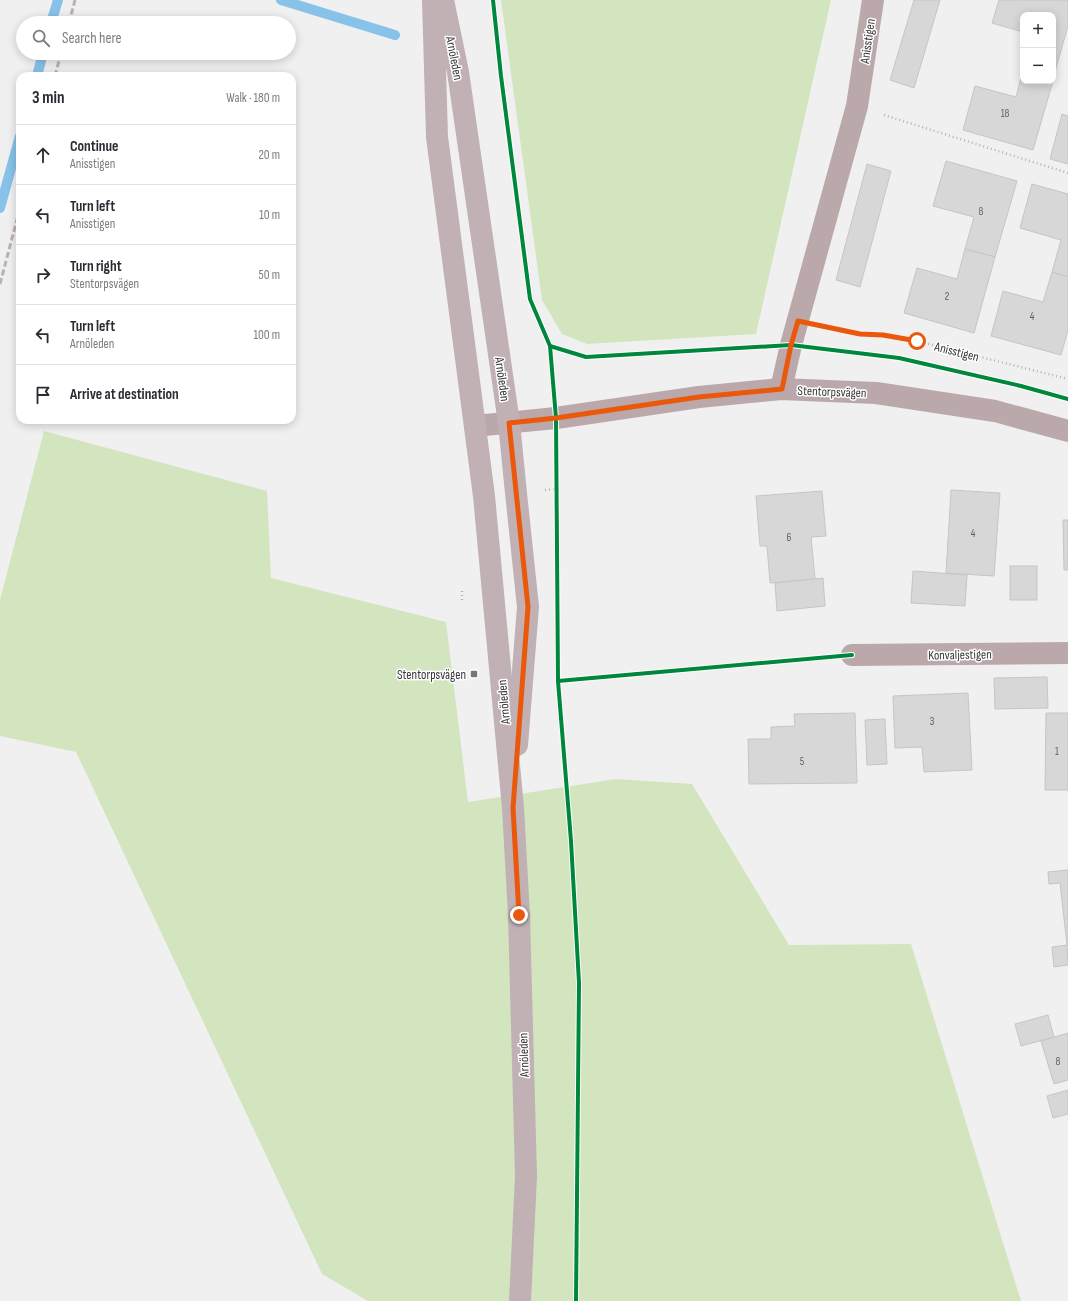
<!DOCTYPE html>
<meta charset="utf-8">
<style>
body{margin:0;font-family:"Sofia Sans Condensed",sans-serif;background:#f7f7f7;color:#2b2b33}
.controls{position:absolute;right:12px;top:12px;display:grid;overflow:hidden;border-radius:8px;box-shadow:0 2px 10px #0003}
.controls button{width:36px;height:36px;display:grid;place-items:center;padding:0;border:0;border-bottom:1px solid #e1e1e2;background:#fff;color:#2b2b33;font:20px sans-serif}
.stop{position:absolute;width:12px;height:12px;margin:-9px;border:3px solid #ea580c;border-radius:50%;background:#fff}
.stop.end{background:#ea580c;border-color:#fff;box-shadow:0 1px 4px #0008}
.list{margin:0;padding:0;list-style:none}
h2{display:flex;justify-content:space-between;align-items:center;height:52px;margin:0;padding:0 16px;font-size:17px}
h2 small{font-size:13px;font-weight:400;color:#7c7c81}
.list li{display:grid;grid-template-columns:26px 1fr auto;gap:12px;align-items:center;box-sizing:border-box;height:60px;padding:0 16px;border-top:1px solid #e1e1e2}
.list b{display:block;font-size:15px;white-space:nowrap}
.list p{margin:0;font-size:13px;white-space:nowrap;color:#7c7c81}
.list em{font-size:13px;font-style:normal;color:#7c7c81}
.icon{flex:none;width:22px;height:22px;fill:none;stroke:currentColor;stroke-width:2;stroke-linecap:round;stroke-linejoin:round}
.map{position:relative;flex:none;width:1068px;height:1301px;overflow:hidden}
.search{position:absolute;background:#fff;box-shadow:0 2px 10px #0003;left:16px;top:16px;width:280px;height:44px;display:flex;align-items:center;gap:10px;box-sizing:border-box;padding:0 14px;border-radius:22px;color:#7c7c81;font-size:15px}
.panel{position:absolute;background:#fff;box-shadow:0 2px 10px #0003;left:16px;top:72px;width:280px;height:352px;border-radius:12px}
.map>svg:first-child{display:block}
.green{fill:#d2e5bf}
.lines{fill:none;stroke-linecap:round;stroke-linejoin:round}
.stream{stroke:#87c2e8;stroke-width:10}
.building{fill:#d8d7d8;stroke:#c6c5c6}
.path{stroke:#bcb0b2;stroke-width:2.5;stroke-dasharray:1 3;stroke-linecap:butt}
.minor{stroke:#bba8ab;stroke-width:22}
.secondary{stroke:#c1b1b5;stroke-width:22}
.rail{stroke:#bbb0b2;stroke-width:3;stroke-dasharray:6 3;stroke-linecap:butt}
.cycleway-casing{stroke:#fff;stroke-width:6}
.cycleway{stroke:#00873e;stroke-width:4}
.route{stroke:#ea580c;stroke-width:5}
.poi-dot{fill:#787779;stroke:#fff;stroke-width:1.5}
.labels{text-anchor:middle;stroke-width:3;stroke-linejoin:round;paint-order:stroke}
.number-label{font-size:11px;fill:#616062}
.street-label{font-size:13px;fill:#373638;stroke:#fff}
.poi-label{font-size:13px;fill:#373638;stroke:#fff;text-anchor:end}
</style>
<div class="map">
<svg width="1068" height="1301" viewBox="0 0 1068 1301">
<rect width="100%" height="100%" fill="#f1f0f1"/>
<g class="green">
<polygon points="501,0 831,0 756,334 587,344 562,334 542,300"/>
<polygon points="44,431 267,491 271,578 446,622 468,802 616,779 692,784 789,945 911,944 1021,1301 368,1301 322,1274 76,752 0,736 0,600"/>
</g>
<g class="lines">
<g class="stream">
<polyline points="281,0 395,35"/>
<polyline points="51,23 58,0"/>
<polyline points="37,76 43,53"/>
<polyline points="0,208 20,136"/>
</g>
</g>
<g class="building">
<polygon points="914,0 940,0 914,88 890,80"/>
<polygon points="999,0 1068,0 1068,26 1054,75 1053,75 1053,15 1023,15 1023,32 992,23"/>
<polygon points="1023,70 1023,81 1053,81 1033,150 963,130 975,86 1016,97"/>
<polygon points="1062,114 1068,116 1068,164 1050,159"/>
<polygon points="946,161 1017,181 995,257 965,249 974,217 933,206"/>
<polygon points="867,164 891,171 860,287 836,280"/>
<polygon points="1032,184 1068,194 1068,277 1052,272 1061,240 1020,228"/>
<polygon points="965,249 995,257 974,333 904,313 917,268 957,279"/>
<polygon points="1052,272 1068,277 1068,330 1061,355 991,336 1003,291 1043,302"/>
<polygon points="951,490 1000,493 994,576 946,573"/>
<polygon points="822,491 826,536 811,537 815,579 770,583 767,546 760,546 756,496"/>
<polygon points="1063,520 1068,520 1068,570 1064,570"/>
<rect x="1010" y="566" width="27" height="34"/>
<polygon points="913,571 967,575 965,606 911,603"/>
<polygon points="823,578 825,606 777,611 775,583"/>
<polygon points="1047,677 1048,708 995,709 994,678"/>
<polygon points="968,693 972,770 924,772 922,747 895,748 893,696"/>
<polygon points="855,713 857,783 749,784 748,739 771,739 771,727 795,726 794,714"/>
<polygon points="1046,713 1068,713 1068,790 1045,790"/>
<polygon points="885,719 887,764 867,765 865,720"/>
<polygon points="1068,870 1068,945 1067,945 1060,883 1049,884 1048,872"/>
<polygon points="1067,945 1068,965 1054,967 1052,947"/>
<polygon points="1048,1015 1054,1037 1021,1046 1015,1024"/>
<polygon points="1068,1033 1068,1080 1054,1084 1041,1041"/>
<polygon points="1068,1090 1068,1114 1053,1118 1047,1096"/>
</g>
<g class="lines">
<g class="path">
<polyline points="884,115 1068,173"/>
<polyline points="826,326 860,334 883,335 917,341 1068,379"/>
<polyline points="545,490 556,489"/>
<polyline points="462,600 462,591"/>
</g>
<g class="minor">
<polyline points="781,389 791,345 857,106 873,0"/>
<polyline points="475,426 556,418 699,397 781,389 876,393 995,411 1068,431"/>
<polyline points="852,655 1068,653"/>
</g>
<g class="secondary">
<polyline points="433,0 437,137 484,496 513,808 519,915 526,1176 520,1301"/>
<polyline points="443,0 458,72 509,423 516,493 528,607 517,745"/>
</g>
<g class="rail">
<polyline points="69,23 75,0"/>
<polyline points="55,76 61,53"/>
<polyline points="0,284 20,208"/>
</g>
<g class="cycleway-casing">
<g id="cycleway">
<polyline points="493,0 501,76 530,299 550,346 556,418 558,681 571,841 579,983 576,1301"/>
<polyline points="550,346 586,357 791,345 899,358 1021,386 1068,399"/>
<polyline points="558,681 852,655"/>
</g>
</g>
<use href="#cycleway" class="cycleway"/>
</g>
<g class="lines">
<polyline class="route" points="519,915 513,808 528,607 509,423 556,418 699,397 782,389 791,345 798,321 860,334 883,335 917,341"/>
</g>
<rect class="poi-dot" x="470" y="670" width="8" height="8" rx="2"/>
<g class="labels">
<g class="number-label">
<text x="1005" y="117">18</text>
<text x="981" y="215">8</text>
<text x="947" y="300">2</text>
<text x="1032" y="320">4</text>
<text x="973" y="537">4</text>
<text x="789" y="541">6</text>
<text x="932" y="725">3</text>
<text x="1057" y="755">1</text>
<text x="802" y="765">5</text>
<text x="1058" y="1065">8</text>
</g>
<g class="street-label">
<text transform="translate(867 41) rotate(-82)" y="5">Anisstigen</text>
<text transform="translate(455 58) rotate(79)" y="5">Arnöleden</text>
<text transform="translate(957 351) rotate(14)" y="5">Anisstigen</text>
<text transform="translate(503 379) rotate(82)" y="5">Arnöleden</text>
<text transform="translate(832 391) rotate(2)" y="5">Stentorpsvägen</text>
<text transform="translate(960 654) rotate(-1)" y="5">Konvaljestigen</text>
<text transform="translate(503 702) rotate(-95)" y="5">Arnöleden</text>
<text transform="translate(523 1055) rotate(-92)" y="5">Arnöleden</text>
</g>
<g class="poi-label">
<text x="466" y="679">Stentorpsvägen</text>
</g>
</g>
</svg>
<div class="controls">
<button>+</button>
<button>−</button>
</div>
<div class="stop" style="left:917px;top:341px"></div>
<div class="stop end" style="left:519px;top:915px"></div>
<div class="search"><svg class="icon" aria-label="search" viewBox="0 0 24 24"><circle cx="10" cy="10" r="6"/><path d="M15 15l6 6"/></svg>Search here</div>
<section class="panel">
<h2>3 min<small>Walk · 180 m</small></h2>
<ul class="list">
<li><svg class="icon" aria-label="ahead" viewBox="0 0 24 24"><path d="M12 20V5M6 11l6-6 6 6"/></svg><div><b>Continue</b><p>Anisstigen</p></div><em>20 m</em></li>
<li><svg class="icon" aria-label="left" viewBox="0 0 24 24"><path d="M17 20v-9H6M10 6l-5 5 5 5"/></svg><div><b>Turn left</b><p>Anisstigen</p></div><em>10 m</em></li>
<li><svg class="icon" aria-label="right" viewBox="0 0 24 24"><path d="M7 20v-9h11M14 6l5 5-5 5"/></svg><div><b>Turn right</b><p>Stentorpsvägen</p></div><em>50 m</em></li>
<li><svg class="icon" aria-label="left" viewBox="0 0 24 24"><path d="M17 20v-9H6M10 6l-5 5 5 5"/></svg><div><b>Turn left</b><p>Arnöleden</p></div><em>100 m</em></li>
<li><svg class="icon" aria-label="arrive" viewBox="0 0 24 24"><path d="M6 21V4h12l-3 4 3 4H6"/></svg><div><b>Arrive at destination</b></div></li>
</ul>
</section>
</div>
